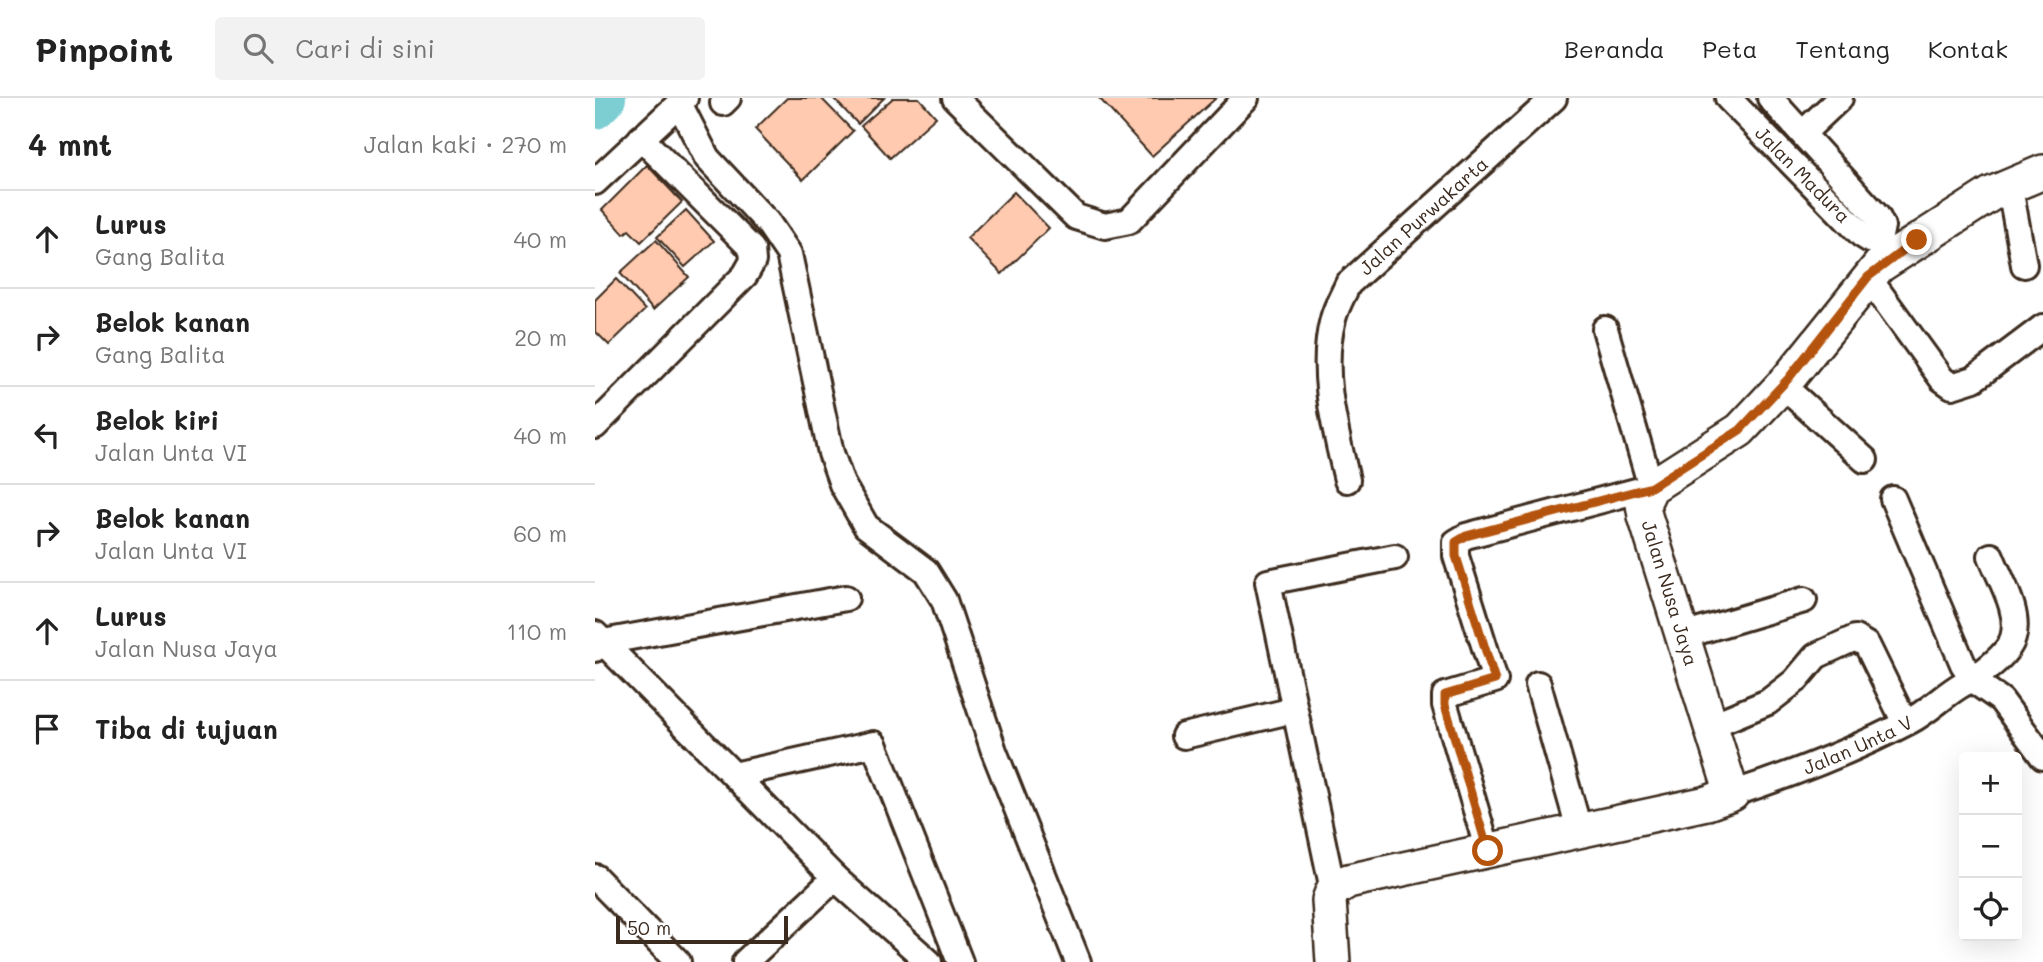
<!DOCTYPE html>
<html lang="id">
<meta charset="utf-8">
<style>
body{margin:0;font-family:Mali,sans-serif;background:#f2f2f2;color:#222}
.controls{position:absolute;right:21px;bottom:21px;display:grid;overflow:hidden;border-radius:7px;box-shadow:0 7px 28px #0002}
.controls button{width:63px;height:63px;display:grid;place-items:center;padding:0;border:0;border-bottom:2px solid #e0e0e0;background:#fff;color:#222;font:35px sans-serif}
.scale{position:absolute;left:21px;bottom:18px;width:172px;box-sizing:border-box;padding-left:7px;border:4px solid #3b2a1e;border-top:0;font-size:19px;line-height:24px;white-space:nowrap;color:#3b2a1e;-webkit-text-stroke:5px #fff;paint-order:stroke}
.stop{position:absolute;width:21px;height:21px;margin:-16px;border:5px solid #b45309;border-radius:50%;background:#fff}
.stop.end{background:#b45309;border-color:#fff;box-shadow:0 2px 7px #0008}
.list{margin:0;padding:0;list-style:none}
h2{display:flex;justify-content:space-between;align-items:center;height:91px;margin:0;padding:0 28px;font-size:30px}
h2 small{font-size:23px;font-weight:400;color:#767676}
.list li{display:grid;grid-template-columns:46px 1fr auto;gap:21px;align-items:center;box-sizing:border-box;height:98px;padding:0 28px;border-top:2px solid #e0e0e0}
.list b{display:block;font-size:26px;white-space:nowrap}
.list p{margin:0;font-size:23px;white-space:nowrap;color:#767676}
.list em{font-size:23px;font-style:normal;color:#767676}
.icon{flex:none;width:38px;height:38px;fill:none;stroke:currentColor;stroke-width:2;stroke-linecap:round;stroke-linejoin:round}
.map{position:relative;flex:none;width:1448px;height:864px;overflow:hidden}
header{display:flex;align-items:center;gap:42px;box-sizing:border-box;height:98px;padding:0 35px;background:#fff;border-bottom:2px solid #e0e0e0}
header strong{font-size:33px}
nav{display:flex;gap:38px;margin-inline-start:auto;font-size:24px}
.search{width:490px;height:63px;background:#f2f2f2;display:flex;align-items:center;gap:18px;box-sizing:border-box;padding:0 24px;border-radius:7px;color:#767676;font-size:26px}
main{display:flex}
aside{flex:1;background:#fff}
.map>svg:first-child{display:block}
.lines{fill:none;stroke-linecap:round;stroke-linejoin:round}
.river{stroke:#7cced3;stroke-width:42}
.building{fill:#ffcaaf;stroke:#3b2a1e;stroke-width:2}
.street-casing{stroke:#3b2a1e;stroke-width:30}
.secondary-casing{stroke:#3b2a1e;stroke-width:38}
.street{stroke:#fff;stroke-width:24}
.secondary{stroke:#fff;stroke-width:33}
.route{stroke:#b45309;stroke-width:9}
.labels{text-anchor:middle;stroke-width:5;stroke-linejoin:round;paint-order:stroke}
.street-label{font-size:19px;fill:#3b2a1e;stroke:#fff}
</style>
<header>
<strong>Pinpoint</strong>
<div class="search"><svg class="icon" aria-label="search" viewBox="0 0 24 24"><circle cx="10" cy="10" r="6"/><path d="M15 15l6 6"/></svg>Cari di sini</div>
<nav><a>Beranda</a><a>Peta</a><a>Tentang</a><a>Kontak</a></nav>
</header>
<main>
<aside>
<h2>4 mnt<small>Jalan kaki · 270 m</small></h2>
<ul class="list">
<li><svg class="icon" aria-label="ahead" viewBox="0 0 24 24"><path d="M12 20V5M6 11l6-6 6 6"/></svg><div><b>Lurus</b><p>Gang Balita</p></div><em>40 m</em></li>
<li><svg class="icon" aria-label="right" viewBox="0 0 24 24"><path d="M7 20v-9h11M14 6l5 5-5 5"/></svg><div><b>Belok kanan</b><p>Gang Balita</p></div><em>20 m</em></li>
<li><svg class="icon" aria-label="left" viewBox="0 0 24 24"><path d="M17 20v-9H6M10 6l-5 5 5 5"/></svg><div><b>Belok kiri</b><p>Jalan Unta VI</p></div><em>40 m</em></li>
<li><svg class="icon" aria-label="right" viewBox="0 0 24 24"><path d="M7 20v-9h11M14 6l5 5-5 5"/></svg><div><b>Belok kanan</b><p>Jalan Unta VI</p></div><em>60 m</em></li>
<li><svg class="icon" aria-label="ahead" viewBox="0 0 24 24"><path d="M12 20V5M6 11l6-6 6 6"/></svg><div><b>Lurus</b><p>Jalan Nusa Jaya</p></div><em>110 m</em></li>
<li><svg class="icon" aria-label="arrive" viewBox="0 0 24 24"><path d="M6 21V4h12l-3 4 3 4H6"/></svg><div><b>Tiba di tujuan</b></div></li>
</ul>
</aside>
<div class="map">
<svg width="1448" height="864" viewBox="0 0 1448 864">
<rect width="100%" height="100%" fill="#fff"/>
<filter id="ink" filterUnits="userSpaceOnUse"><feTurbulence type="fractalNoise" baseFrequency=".0143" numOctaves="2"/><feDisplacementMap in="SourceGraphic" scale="14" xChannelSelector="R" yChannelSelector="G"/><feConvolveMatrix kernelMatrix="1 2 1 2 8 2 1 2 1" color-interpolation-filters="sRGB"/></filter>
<g filter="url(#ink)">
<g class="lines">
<polyline class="river" points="0,10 10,0"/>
</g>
<g class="building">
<polygon points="192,0 226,0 258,33 208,82 160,31"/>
<polygon points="238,0 289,0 263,26"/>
<polygon points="298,0 324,0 341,19 295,60 266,28"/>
<polygon points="504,0 621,0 557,58"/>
<polygon points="52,67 87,104 46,144 34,132 29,136 7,112"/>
<polygon points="419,94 454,130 407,176 372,140"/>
<polygon points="91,112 119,143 90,169 62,139"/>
<polygon points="61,142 94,179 58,212 25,175"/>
<polygon points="21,181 50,212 14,247 0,233 0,202"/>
</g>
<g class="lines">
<g class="street-casing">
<g id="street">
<polyline points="360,0 481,119 510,128 534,123 651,0"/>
<path id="s1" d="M1133 0 1267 137 1275 142 1285 138 1287 128 1282 118 1175 0"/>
<polyline points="84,5 112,60 173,125 194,156 236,355 247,386 271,428 331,473 349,502 399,653 483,864"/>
<polyline points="128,5 133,0"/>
<polyline points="1209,34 1245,0"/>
<polyline points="0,84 90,0"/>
<polyline points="1415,90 1429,167"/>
<polyline points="1273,179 1347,281 1357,288 1379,281 1448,229"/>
<polyline points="1187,287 1270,362"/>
<polyline points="0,328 150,177 158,163 157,151 46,40"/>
<path id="s2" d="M752 382C740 331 724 272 738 221 741 209 748 197 753 186L959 0"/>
<polyline points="1298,401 1368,566 1379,583 1406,602 1448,659"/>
<polyline points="0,536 240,780 334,864"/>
<polyline points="1088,538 1209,502"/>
<polyline points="0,551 8,544 251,500"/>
<polyline points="943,586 984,731"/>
<polyline points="1117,627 1173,604 1200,583 1221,558 1260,540 1272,547 1310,625"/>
<polyline points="589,638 699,612"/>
<polyline points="139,677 279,646 365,864"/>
<path id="s3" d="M1137 696C1198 676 1258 653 1315 623 1334 613 1350 596 1368 586 1383 579 1413 557 1418 540 1426 514 1405 482 1396 458"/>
<polyline points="893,753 850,607 850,597 900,582 861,458 861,444 871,438 1056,389 1010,231"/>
<polyline points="0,779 83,864"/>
<polyline points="738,792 673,484 800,459"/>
<polyline points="150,864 240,780"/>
</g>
</g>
<g class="secondary-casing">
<polyline id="secondary" points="738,864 734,802 738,792 753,783 1112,705 1137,696 1050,418 1048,406 1056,389 1145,332 1193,281 1284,168 1396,96 1448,74"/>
</g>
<use href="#street" class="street"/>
<use href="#secondary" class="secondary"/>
</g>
</g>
<g class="lines" filter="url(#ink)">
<polyline class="route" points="893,753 850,607 850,597 900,582 861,458 861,444 871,438 1056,389 1145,332 1193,281 1273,179 1322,142"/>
</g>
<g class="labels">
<g class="street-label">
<text dy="7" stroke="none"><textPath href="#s1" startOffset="107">Jalan Madura</textPath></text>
<text dy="7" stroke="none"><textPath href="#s2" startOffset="303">Jalan Purwakarta</textPath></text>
<text transform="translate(1075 495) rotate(73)" y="7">Jalan Nusa Jaya</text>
<text dy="7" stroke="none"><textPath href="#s3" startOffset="135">Jalan Unta V</textPath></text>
</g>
</g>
</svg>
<div class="controls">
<button>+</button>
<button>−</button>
<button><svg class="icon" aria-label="locate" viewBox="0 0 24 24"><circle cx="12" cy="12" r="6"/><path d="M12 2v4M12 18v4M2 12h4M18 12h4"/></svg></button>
</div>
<div class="scale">50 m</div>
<div class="stop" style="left:893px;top:753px"></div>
<div class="stop end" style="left:1322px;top:142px"></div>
</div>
</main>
